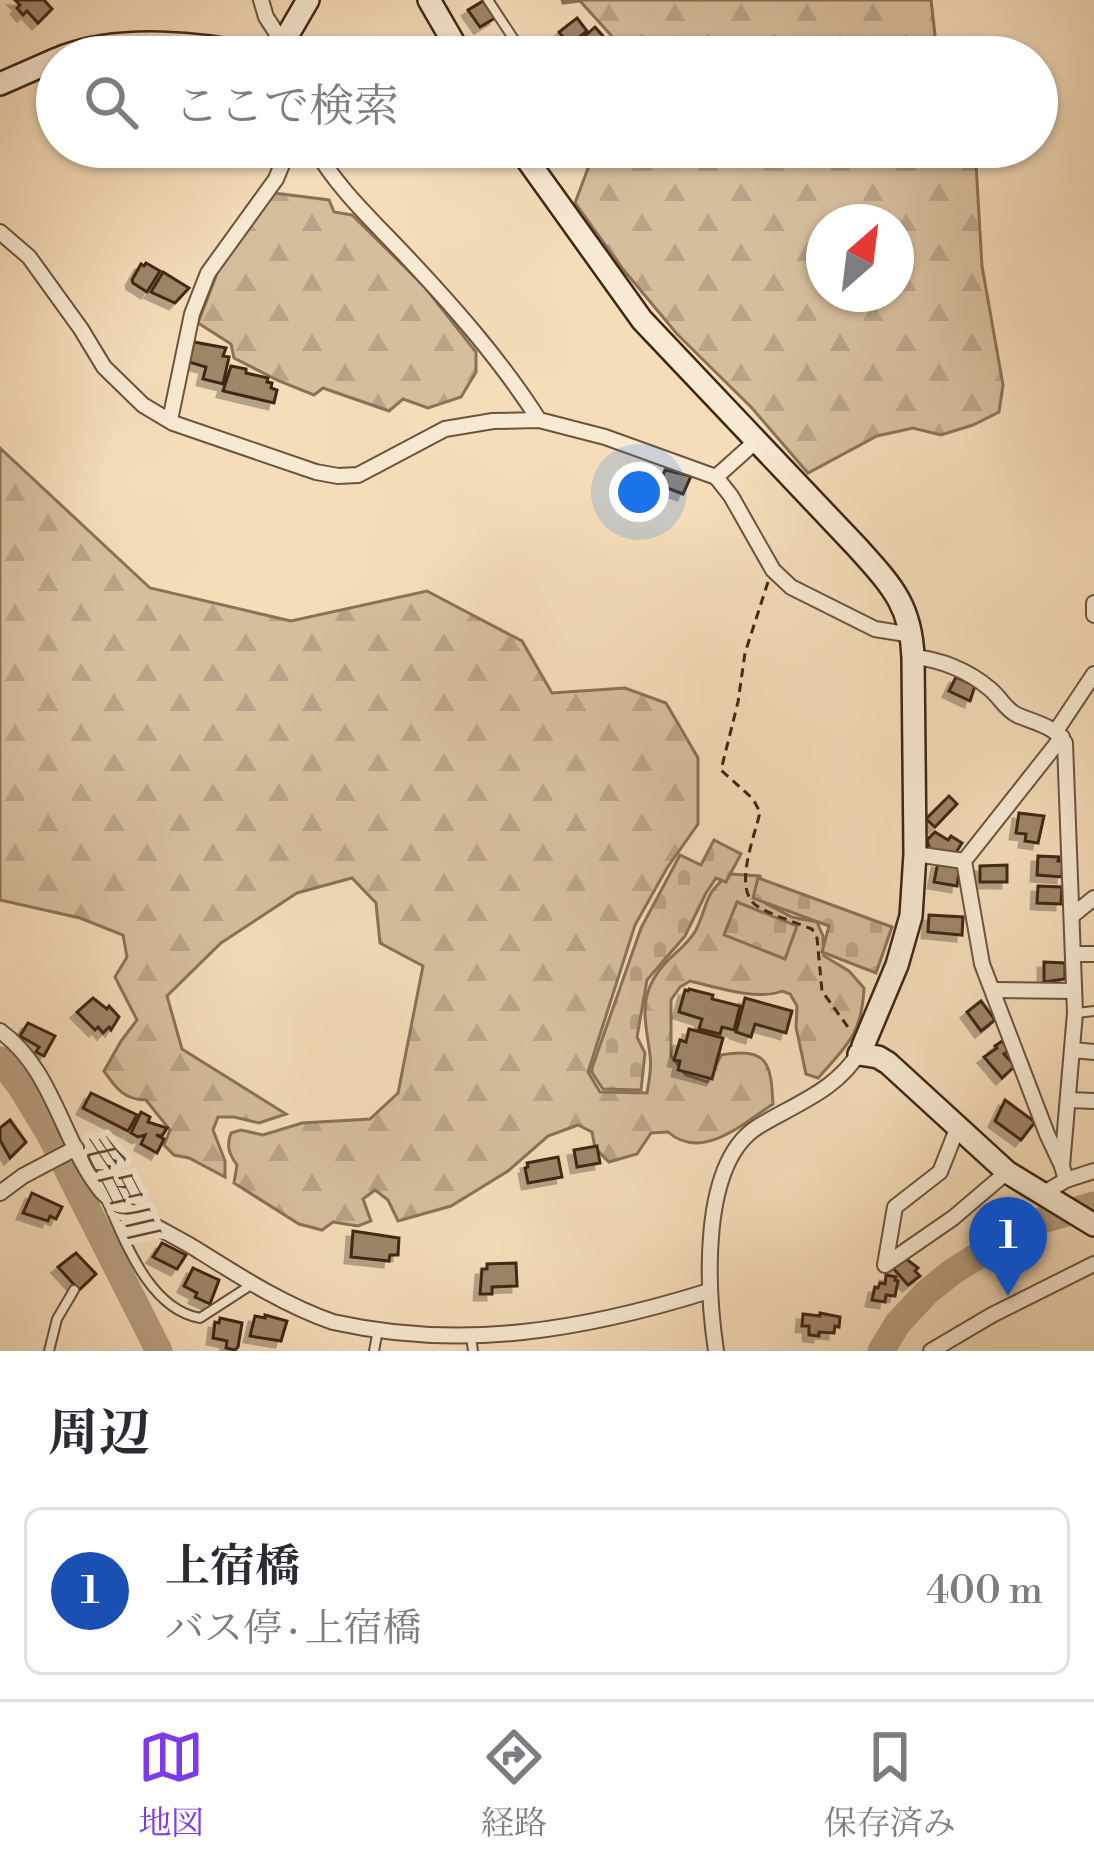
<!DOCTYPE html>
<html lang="ja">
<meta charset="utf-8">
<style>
body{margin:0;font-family:"Libre Bodoni","Noto Serif JP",serif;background:#f7f7f7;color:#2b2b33}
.compass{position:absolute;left:806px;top:204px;width:108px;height:108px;border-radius:50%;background:#fff;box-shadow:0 3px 9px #0004;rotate:28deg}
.you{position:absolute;left:639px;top:492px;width:42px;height:42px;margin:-30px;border:9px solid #fff;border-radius:50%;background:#1a73e8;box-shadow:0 0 0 18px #1a73e833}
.badge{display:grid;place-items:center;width:78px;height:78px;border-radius:50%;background:#7c3aed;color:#fff;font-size:39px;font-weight:700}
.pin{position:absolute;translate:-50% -99px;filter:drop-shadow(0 3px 6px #0008)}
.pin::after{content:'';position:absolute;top:63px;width:42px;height:36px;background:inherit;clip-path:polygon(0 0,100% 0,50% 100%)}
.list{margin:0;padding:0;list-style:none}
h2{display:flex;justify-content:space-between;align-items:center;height:156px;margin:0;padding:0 48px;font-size:51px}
h2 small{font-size:39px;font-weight:400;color:#7c7c81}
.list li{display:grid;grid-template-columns:78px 1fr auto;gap:36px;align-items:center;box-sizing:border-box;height:168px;margin:0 24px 24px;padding:0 24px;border:3px solid #e1e1e2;border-radius:18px}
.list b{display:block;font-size:45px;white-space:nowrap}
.list p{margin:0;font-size:39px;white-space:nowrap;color:#7c7c81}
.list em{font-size:39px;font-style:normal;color:#7c7c81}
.icon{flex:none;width:66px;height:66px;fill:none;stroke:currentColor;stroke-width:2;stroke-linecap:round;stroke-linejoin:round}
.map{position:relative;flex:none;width:1094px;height:1351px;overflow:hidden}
.search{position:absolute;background:#fff;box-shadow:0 3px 9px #0004;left:36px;right:36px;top:36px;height:132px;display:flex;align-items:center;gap:30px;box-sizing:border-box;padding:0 42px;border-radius:66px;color:#7c7c81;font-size:45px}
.sheet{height:348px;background:#fff}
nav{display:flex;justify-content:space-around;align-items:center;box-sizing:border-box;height:168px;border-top:3px solid #e1e1e2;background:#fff;font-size:33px;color:#7c7c81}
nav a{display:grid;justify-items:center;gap:6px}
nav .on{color:#7c3aed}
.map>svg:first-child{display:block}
.forest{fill:url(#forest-firs);stroke:#8a7258;stroke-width:3;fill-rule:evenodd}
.cemetery{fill:url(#cemetery-stones);stroke:#8a7258;stroke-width:3}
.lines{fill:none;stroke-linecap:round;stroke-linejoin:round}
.river{stroke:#b79f81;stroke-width:27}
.building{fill:#9e8669;stroke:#3f2712;stroke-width:3;filter:url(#shadow)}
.lane-casing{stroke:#6c543c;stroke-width:12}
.street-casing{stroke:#6c543c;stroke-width:18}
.secondary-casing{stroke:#3f2712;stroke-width:26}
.path{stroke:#3f2712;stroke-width:3;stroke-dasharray:9 6;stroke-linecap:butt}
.lane{stroke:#f8e9d2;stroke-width:8}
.street{stroke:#f8e9d2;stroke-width:14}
.secondary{stroke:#f8e9d2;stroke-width:21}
.labels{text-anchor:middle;stroke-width:12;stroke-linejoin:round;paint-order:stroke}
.water-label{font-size:39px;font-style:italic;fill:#634b33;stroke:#f8e9d2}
</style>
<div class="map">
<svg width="1094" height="1351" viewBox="0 0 1094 1351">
<defs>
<pattern id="forest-firs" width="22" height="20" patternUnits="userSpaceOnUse" patternTransform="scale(3)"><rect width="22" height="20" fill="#d6be9d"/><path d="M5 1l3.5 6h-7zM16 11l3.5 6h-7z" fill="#b9a386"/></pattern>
<pattern id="cemetery-stones" width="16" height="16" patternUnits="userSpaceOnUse" patternTransform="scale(3)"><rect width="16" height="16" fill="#d6be9d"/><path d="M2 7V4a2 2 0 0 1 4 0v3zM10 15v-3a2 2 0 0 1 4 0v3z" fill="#b9a386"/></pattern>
<filter id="shadow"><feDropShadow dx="-6" dy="6" stdDeviation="0" flood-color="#0004"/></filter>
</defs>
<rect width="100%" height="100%" fill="#f5ddba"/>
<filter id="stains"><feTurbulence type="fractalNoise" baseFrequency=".00167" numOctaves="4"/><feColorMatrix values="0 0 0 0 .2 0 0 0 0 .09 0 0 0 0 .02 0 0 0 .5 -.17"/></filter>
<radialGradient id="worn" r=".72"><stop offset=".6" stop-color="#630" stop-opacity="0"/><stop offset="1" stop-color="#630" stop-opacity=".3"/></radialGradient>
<g class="forest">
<polygon points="562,0 931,0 937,53 941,57 623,57 619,44 580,1 563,3"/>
<path d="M596 147H975L982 266 1003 385 999 412 973 425 941 435 913 428 877 436 808 473 751 407 677 334 622 268 575 203ZM896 222V294H824V222Z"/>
<polygon points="274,193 329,200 334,212 352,215 424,286 476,352 476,372 461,397 428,408 403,399 389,411 323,388 314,395 279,381 234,358 231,344 198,323 223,258"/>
<path d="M0 448 150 588 291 621 427 591 522 641 552 693 625 688 666 703 698 758V824L667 868 635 925 588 1072 600 1092 647 1093C649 1081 652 1068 650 1055 647 1029 639 1005 653 980 666 956 684 951 696 930 709 903 703 894 730 874L760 876 765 903 792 917 817 922 823 936 824 956 849 971 864 988C862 1034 847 1045 818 1078L806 1074 796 1027 797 1006 790 994 782 991C760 1001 714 987 690 981L680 987 671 1000V1056L686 1075 708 1082 721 1055C768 1047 771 1063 773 1104 744 1123 702 1162 668 1132L651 1133 637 1154 609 1162 595 1148 592 1132 578 1125 548 1136 508 1171 451 1206 398 1221 388 1200 375 1190 363 1199 371 1221 358 1226 333 1222 322 1230 299 1224 234 1183 237 1165C229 1154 226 1146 231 1133L241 1130 263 1135 302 1123 370 1119 398 1093 423 966 380 943 376 903 352 878 297 893 221 943 167 996 182 1049 286 1114 259 1123 234 1117H218L213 1130 225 1161V1177L189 1158 174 1155 164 1145 170 1130 146 1100C124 1100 116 1088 104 1071L121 1041 137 1020 115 977 127 957 123 935 80 918 0 900Z"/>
</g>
<g class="cemetery">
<polygon points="714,840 741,854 726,882 716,878 706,893 685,936 647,980 637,1037 645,1053 641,1090 603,1089 591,1071 641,928 680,855 701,865"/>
<polygon points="758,878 892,927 876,973 822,952 829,926 753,898"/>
<polygon points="737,902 797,926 785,959 724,935"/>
</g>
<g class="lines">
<g class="river">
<polyline points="0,1060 19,1084 49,1133 159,1351"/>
<polyline points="881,1351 898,1323 926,1293 952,1272 1029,1224 1094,1205"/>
</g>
</g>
<g class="building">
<polygon points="15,0 44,0 52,9 38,23 27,11 23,15 17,8 20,5"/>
<polygon points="483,1 495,18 480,27 468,10"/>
<polygon points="577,18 587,31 569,45 559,32"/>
<polygon points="595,27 610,44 607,47 613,54 609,57 588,57 576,44"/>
<polygon points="146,263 160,271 147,292 133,283 132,280 141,264 144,266"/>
<polygon points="163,272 189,288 175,303 151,292"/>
<polygon points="194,342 226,348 223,356 229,357 223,384 203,379 206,367 189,362"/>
<polygon points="231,366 246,369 246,373 268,378 267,382 272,383 271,388 277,390 274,403 223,391"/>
<polygon points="665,470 691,476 683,494 659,485"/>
<polygon points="956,677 975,686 970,701 949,691"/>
<polygon points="949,796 957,804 935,827 926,819"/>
<polygon points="1019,813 1044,816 1038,843 1025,841 1026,834 1016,833"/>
<polygon points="935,832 948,840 951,836 962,843 955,854 952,852 950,856 930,850 927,840"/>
<polygon points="1038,856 1059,857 1058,861 1063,861 1062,877 1037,875"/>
<polygon points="938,862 960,866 957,886 934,882"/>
<polygon points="1007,865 1007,882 980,882 980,866"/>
<polygon points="1038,886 1062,887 1061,904 1037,903"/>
<polygon points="929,915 963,917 962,935 928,932"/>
<polygon points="1044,962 1065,963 1065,979 1044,982"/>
<polygon points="689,989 713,995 712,999 740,1006 734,1030 722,1027 720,1034 699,1029 702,1019 679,1012 685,990 688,991"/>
<polygon points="93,998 107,1009 109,1006 119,1017 111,1030 109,1027 103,1033 98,1027 95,1030 77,1012"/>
<polygon points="745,998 792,1011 786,1033 755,1024 751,1037 736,1032"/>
<polygon points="981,1001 995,1020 981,1031 967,1012"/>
<polygon points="28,1023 55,1036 44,1056 36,1052 39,1047 20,1036"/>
<polygon points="689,1029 723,1038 712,1079 678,1070 680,1061 674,1060 680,1040 686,1042"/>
<polygon points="1002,1041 1009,1051 1004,1054 1015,1066 1002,1078 984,1057 997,1048 995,1046"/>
<polygon points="91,1093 137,1115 128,1131 83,1108"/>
<polygon points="1005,1100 1035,1122 1021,1140 995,1121"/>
<polygon points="141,1112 150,1117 148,1122 167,1128 162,1136 156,1135 164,1139 157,1153 141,1144 145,1135 138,1137 131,1133"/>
<polygon points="10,1120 26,1142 10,1158 0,1140 0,1128"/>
<polygon points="597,1146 600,1163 577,1167 574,1150"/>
<polygon points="558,1157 562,1177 528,1183 525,1168 528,1167 527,1163"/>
<polygon points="32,1193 62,1207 56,1219 50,1216 48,1221 23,1213"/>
<polygon points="353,1231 399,1238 398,1255 390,1255 389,1261 351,1257"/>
<polygon points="162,1243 186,1255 177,1269 153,1257"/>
<polygon points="76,1253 96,1274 79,1290 58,1267"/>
<polygon points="905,1258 918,1268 915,1271 920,1276 908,1285 893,1268"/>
<polygon points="516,1263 517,1286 492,1287 492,1294 480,1294 482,1269 487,1269 487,1264"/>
<polygon points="193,1268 219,1280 210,1304 195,1297 197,1293 184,1286"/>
<polygon points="886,1275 896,1277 895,1280 898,1281 895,1296 886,1295 885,1302 872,1300 875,1287 878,1288 880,1283 885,1284"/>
<polygon points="820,1313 840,1317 839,1327 835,1326 834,1333 819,1332 819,1336 809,1335 809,1326 802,1326 803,1314 820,1316"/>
<polygon points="265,1315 287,1321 281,1341 250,1336 255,1316 265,1318"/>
<polygon points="220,1318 242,1323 238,1347 235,1350 226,1348 227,1341 213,1338 215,1322 219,1323"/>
</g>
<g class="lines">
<g class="lane-casing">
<g id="lane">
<polyline points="488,0 515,41 530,57"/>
<polyline points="499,57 515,41"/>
<polyline points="1077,1013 1094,1011"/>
<path d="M106 1199C125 1241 149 1309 200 1318L251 1285"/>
<polyline points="472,1344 473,1351"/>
<polyline points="49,1351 57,1319 74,1290"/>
<polyline points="374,1351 377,1335"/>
</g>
</g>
<g class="street-casing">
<g id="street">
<polyline points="261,0 266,17 283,43"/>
<path d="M314 147C336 187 373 221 404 254 453 306 500 359 539 420"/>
<polyline points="0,232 29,257 81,329 104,367 143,405 173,423 316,472 338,476 358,475 445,429 493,421 539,420 605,437 716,477 731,496 773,570 791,587 875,629 912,635"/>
<polyline points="170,420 192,314 208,273 276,179 289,147"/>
<polyline points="716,477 755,442"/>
<polyline points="1094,603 1094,615"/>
<path d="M913 657C940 659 969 671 990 689 1000 697 1005 709 1017 715 1035 723 1053 725 1065 743L1075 1013 1062 1166 1066 1180"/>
<polyline points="1056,731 1094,674"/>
<polyline points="1062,737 964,861 982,964 1047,1134 1062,1166"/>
<polyline points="915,854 964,861"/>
<polyline points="1073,915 1094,898"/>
<polyline points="1075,954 1094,954"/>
<polyline points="993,990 1074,991"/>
<path d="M0 1031C54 1070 62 1143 102 1192 115 1207 175 1236 196 1249 239 1276 284 1305 333 1322 463 1351 584 1330 709 1291"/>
<polyline points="1073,1050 1094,1052"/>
<polyline points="1069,1100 1094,1101"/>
<polyline points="957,1129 940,1172 895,1207 885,1265 953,1218 1007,1172"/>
<polyline points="0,1193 23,1176 76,1148"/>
<polyline points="1044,1193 1066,1180 1094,1171"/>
<path d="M716 1351C707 1290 699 1162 759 1126 797 1103 836 1091 861 1050"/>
<polyline points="931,1351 992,1315 1094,1264"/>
</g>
</g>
<g class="secondary-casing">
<g id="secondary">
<polyline points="429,0 462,57"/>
<path d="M62 57C119 35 203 42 262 57"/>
<polyline points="280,57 283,43 308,0"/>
<polyline points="0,84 57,59"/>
<path d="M518 147 642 320 857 547C890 584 911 604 913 657L915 854 911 916 897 965 863 1046"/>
<polyline points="859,1054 878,1057 888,1063 1007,1172 1094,1225"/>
</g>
</g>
<path class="path" d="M768 582 745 653 738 702 721 770 753 799 760 812C755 836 732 890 757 906 773 916 795 922 812 929L817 938 822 991 850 1030"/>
<use href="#lane" class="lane"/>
<use href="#street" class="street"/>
<use href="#secondary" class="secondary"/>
</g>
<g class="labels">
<g class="water-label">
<text transform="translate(119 1185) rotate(63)" y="14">毛呂川</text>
</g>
</g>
<rect width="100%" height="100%" filter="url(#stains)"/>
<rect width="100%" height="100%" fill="url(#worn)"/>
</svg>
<svg class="compass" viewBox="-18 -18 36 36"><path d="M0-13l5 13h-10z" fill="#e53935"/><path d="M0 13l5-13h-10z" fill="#7c7c81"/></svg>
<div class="you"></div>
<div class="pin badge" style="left:1008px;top:1296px;background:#1a4fb4">1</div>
<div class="search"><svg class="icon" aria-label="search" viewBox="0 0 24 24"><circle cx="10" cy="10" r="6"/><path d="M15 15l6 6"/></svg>ここで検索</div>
</div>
<section class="sheet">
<h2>周辺<small></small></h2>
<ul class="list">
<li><span class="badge" style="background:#1a4fb4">1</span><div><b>上宿橋</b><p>バス停 · 上宿橋</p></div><em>400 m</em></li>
</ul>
</section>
<nav>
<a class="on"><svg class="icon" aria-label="map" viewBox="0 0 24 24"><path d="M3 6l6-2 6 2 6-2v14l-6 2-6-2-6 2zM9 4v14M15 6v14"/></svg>地図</a>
<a><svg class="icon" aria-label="directions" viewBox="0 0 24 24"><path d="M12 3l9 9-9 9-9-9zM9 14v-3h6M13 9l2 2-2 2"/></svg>経路</a>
<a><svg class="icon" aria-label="saved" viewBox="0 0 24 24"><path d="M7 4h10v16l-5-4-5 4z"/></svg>保存済み</a>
</nav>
